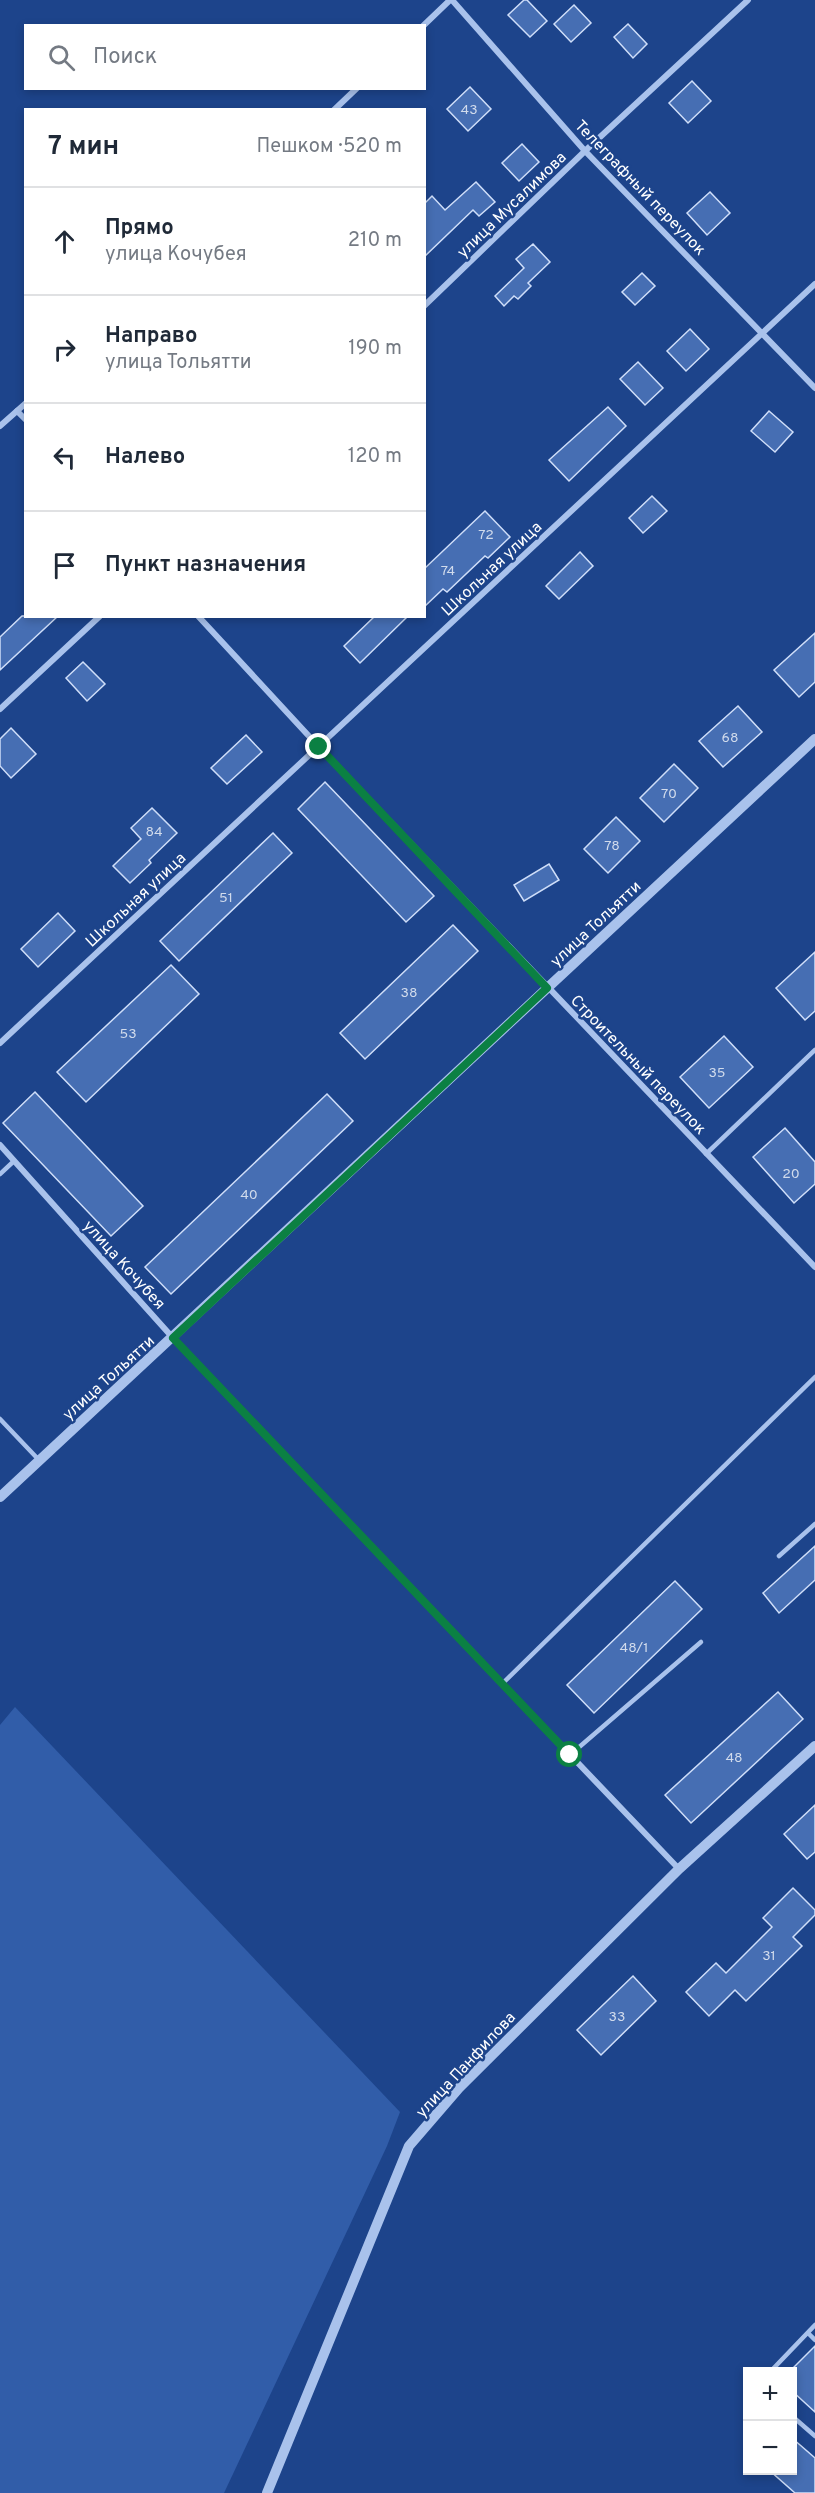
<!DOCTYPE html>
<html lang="ru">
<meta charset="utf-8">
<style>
body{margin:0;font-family:Overpass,sans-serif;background:#f2f2f3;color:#1f2937}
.controls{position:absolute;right:18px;bottom:18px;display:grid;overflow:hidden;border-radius:0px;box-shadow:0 3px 9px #0003}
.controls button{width:54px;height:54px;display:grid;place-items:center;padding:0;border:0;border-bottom:2px solid #e0e1e3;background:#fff;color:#1f2937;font:30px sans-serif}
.stop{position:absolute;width:18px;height:18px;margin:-14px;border:4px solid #0b8043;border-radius:50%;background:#fff}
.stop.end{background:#0b8043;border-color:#fff;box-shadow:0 2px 6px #0008}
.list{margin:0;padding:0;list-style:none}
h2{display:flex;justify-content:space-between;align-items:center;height:78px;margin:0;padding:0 24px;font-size:26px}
h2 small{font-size:20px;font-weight:400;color:#747a83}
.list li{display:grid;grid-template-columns:39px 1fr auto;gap:18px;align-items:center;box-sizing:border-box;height:108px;padding:0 24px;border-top:2px solid #e0e1e3}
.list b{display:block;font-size:22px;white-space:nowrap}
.list p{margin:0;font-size:20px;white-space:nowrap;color:#747a83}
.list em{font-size:20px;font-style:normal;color:#747a83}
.icon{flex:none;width:33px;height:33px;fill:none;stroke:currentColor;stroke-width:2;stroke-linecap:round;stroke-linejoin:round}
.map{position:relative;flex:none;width:815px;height:2493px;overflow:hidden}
.search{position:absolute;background:#fff;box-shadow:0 3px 9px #0003;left:24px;top:24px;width:402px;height:66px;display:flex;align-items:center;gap:15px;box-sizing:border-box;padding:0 21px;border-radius:0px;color:#747a83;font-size:22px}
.panel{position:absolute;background:#fff;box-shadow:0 3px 9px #0003;left:24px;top:108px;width:402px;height:510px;border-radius:0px}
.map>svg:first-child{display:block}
.green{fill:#315da9}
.building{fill:#466eb3;stroke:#cfdef9;stroke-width:1.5}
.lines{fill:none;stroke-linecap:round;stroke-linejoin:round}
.service{stroke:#a9c2ec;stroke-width:4.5}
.minor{stroke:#a9c2ec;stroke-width:6}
.tertiary{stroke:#a9c2ec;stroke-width:10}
.route{stroke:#0b8043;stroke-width:8}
.labels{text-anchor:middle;stroke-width:5;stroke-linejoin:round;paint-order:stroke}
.number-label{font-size:14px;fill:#d1dbec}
.street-label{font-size:16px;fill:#fff;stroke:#1d448b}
</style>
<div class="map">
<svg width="815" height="2493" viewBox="0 0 815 2493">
<rect width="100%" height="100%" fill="#1d448b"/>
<polygon class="green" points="15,1707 400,2112 387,2146 224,2493 0,2493 0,1725"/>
<g class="building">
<polygon points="524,0 527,0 547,21 530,37 508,15"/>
<polygon points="574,5 591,23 571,42 554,24"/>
<polygon points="628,24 647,44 633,58 614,37"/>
<polygon points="692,81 711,101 688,123 669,103"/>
<polygon points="470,87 491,109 468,131 447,109"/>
<polygon points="522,144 539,162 519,181 502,163"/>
<polygon points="476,182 495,202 479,216 473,210 424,257 424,204 432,196 445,210"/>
<polygon points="710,192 730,213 707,235 687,213"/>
<polygon points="533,244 550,262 528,283 531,286 518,299 514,296 504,306 495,296 524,268 516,259"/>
<polygon points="642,273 655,286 635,305 622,292"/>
<polygon points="690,329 709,349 686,371 667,351"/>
<polygon points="638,362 663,388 645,405 620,379"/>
<polygon points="608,407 626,426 569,481 549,460"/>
<polygon points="769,411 793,432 775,452 751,431"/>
<polygon points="652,496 667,511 643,533 629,518"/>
<polygon points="485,511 510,537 488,558 485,556 447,592 443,589 424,607 424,569"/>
<polygon points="580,552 593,566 559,599 546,586"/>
<polygon points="22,616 58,616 0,670 0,637"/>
<polygon points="375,616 408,616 360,663 344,646"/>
<polygon points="815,633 815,682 799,697 774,670"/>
<polygon points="83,662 105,684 87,701 66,678"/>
<polygon points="738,706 762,732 723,767 699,741"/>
<polygon points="11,728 36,754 11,778 0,766 0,739"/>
<polygon points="246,735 262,752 227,784 211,768"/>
<polygon points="674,764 698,788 664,822 640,798"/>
<polygon points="325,782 434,896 406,922 298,809"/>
<polygon points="152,808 177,833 149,860 151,863 130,883 113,866 141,839 131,828"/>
<polygon points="616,817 640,841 608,873 584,849"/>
<polygon points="273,833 292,853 179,961 160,941"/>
<polygon points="549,864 559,880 524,901 514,885"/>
<polygon points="58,913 75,931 38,967 21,949"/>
<polygon points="453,925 478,951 365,1059 340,1033"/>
<polygon points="815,952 815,1011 805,1020 776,988"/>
<polygon points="171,965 199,994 86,1102 57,1072"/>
<polygon points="724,1036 753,1067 709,1108 680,1077"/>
<polygon points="35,1092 143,1206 111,1236 3,1123"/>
<polygon points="327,1094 353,1121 171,1294 145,1267"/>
<polygon points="785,1128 815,1162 815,1184 794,1203 753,1157"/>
<polygon points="815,1546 815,1580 779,1613 763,1593"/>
<polygon points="675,1581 702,1609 594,1713 567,1685"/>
<polygon points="778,1692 803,1719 691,1823 665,1795"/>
<polygon points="815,1805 815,1852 807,1859 784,1834"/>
<polygon points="793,1888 815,1910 815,1915 793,1937 802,1946 746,2001 735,1990 709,2016 686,1992 716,1963 726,1973 772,1927 763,1918"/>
<polygon points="633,1976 656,2001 601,2055 577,2030"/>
<polygon points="815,2346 815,2412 792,2391 792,2369"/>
<polygon points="792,2438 815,2458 815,2493 795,2493 769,2470 792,2470"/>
</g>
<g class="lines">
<g class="service">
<polyline points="706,1154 815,1050"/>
<polyline points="0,1174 14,1161"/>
<polyline points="0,1419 38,1459"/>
<polyline points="779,1556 815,1524"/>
<polyline points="502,1684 815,1377"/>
<polyline points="570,1755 701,1642"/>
<polyline points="808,2333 815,2340"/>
<polyline points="770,2372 815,2325"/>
<polyline points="792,2416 815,2436"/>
</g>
<g class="minor">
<polyline points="452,0 585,151 815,388"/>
<polyline points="423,26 450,0"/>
<polyline points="334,110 357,88"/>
<polyline points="424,306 585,151 748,0"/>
<polyline points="17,411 26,420"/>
<polyline points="0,426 26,403"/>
<polyline points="198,616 319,747 815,1267"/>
<polyline points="0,709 100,616"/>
<polyline points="0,1043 815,284"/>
<polyline points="0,1145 173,1338 679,1869"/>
</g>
<g class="tertiary">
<polyline points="0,1497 815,739"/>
<polyline points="267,2493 409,2146 459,2088 679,1869 815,1746"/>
</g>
</g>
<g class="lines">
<polyline class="route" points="319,747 547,988 173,1338 570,1755"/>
</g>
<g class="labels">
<g class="number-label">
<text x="469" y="114">43</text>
<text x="486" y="539">72</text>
<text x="448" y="575">74</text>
<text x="730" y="742">68</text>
<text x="669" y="798">70</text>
<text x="154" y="836">84</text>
<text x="612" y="850">78</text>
<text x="226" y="902">51</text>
<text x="409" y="997">38</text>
<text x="128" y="1038">53</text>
<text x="717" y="1077">35</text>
<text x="791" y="1178">20</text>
<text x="249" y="1199">40</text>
<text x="634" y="1652">48/1</text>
<text x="734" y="1762">48</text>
<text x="769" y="1960">31</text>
<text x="617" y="2021">33</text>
</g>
<g class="street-label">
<text transform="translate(641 187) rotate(46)" y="6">Телеграфный переулок</text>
<text transform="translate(511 204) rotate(-44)" y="6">улица Мусалимова</text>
<text transform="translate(491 568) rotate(-43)" y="6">Школьная улица</text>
<text transform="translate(135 899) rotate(-43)" y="6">Школьная улица</text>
<text transform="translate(595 923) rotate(-43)" y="6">улица Тольятти</text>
<text transform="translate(639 1064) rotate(46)" y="6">Строительный переулок</text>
<text transform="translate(125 1264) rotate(48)" y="6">улица Кочубея</text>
<text transform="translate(108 1377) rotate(-42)" y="6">улица Тольятти</text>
<text transform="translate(465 2064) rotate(-47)" y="6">улица Панфилова</text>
</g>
</g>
</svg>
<div class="controls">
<button>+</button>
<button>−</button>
</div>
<div class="stop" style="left:570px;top:1755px"></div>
<div class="stop end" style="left:319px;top:747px"></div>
<div class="search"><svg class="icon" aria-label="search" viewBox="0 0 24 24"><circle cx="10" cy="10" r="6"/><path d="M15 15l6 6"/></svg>Поиск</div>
<section class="panel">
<h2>7 мин<small>Пешком · 520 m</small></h2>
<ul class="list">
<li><svg class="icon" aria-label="ahead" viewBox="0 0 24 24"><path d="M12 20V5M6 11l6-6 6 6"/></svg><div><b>Прямо</b><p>улица Кочубея</p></div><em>210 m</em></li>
<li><svg class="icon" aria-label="right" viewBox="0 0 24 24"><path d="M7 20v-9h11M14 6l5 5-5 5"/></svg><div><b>Направо</b><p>улица Тольятти</p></div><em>190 m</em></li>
<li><svg class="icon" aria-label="left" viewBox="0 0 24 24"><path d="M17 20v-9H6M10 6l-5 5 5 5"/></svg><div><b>Налево</b></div><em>120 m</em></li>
<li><svg class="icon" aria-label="arrive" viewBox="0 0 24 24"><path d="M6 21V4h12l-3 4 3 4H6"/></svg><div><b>Пункт назначения</b></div></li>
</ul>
</section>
</div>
